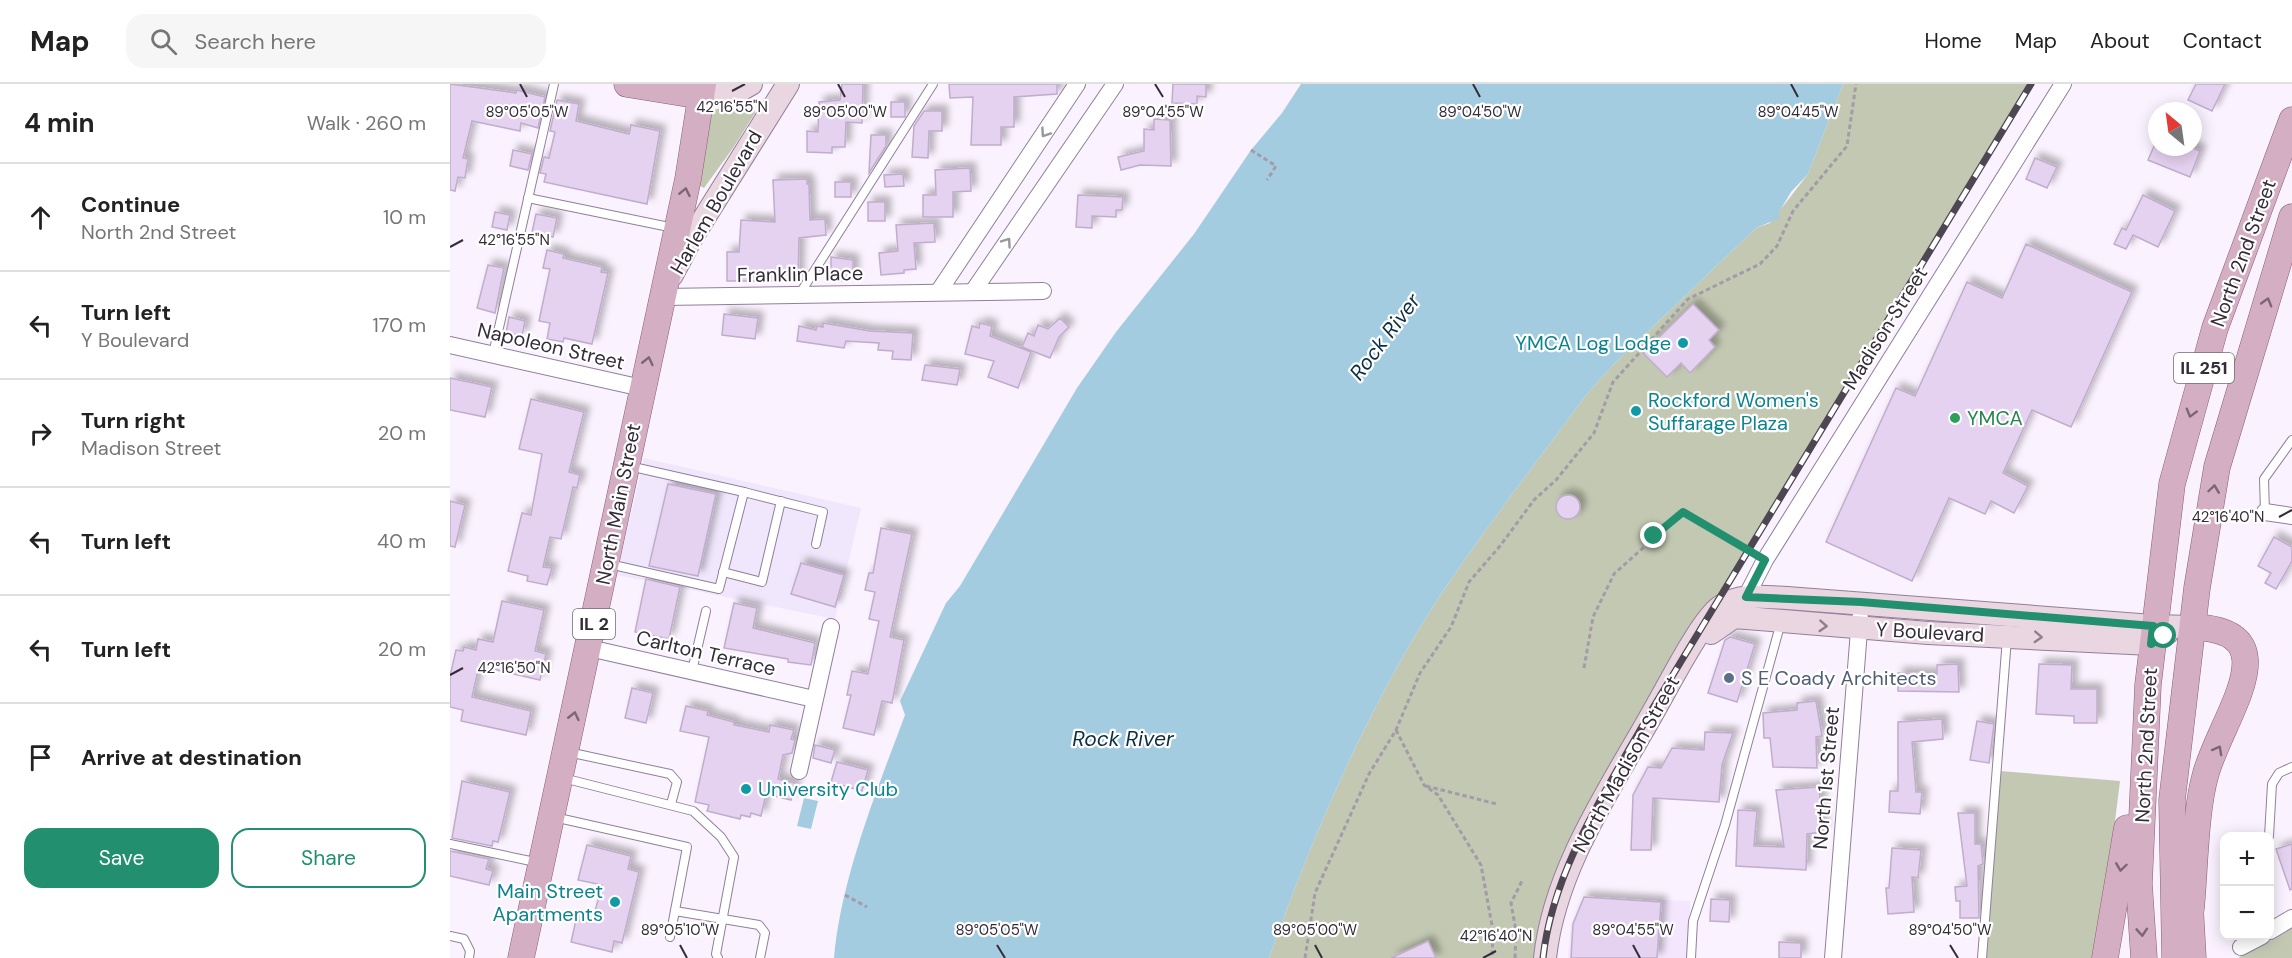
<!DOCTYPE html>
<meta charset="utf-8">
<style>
body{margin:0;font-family:"DM Sans",sans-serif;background:#f6f6f6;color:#222}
.controls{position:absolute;right:18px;bottom:18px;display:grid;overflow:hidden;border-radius:12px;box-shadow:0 3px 15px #0003}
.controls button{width:54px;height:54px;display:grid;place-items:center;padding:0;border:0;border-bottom:2px solid #e0e0e0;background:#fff;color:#222;font:30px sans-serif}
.compass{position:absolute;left:1698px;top:18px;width:54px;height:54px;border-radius:50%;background:#fff;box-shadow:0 3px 15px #0003;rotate:331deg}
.stop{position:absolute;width:18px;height:18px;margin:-14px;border:4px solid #228f6e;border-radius:50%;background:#fff}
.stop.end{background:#228f6e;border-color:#fff;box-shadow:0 2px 6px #0008}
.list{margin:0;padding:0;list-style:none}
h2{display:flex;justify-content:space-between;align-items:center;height:78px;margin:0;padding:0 24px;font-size:26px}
h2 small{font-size:20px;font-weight:400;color:#767676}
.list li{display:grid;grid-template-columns:39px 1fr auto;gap:18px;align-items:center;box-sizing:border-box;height:108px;padding:0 24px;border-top:2px solid #e0e0e0}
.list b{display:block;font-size:22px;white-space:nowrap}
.list p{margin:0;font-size:20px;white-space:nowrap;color:#767676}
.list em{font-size:20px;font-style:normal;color:#767676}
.actions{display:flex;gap:12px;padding:18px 24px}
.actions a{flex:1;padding:14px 0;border:2px solid #228f6e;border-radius:18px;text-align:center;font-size:21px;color:#228f6e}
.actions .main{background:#228f6e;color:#fff}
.icon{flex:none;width:33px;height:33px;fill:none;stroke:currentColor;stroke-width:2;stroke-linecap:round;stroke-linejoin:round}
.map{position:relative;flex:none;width:1842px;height:874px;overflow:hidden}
header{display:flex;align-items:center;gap:36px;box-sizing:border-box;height:84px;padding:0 30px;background:#fff;border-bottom:2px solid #e0e0e0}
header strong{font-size:28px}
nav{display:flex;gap:33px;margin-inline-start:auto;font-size:21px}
.search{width:420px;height:54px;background:#f6f6f6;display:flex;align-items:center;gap:15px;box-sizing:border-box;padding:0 21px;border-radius:18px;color:#767676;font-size:22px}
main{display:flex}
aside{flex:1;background:#fff}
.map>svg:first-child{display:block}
.commercial{fill:#f0e7fc}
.built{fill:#f4e6fd}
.green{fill:#c2c8b2}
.water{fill:#a4cce1}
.building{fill:#e5d1f0;stroke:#c0adcb;stroke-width:1.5;filter:url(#shadow)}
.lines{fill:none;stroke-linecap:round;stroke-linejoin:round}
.lane-casing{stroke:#917f9b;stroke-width:10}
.street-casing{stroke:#917f9b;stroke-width:18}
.secondary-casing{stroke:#917f9b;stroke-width:24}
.primary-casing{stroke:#895d78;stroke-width:27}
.path{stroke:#a39ba7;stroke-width:3;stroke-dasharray:4.5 3;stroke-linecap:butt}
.lane{stroke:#fff;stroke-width:8}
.street{stroke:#fff;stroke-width:16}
.secondary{stroke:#e9d6e1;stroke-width:22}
.primary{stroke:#d4aec2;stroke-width:26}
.rail-casing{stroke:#4e4652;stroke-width:7}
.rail{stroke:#fff;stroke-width:4.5;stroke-dasharray:14;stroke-linecap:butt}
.oneway{stroke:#9a969c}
.oneway2{stroke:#7c6676}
.oneway3{stroke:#8e818c}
.route{stroke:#228f6e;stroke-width:8}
.ticks{fill:none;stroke:#342c38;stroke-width:2}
.culture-dot{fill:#0f9aa8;stroke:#fff;stroke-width:2}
.leisure-dot{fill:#2e9e5b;stroke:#fff;stroke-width:2}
.service-dot{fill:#5c6f8a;stroke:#fff;stroke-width:2}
.labels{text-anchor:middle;stroke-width:4.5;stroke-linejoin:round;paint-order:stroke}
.shield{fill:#fff;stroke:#716b74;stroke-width:1.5}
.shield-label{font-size:18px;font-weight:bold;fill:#342c38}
.street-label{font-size:20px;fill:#342c38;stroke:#fff}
.culture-label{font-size:20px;fill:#0d838f;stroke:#fff;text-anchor:end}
.leisure-label{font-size:20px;fill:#27864d;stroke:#fff;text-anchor:start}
.service-label{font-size:20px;fill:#4e5e75;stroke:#fff;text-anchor:start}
.water-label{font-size:21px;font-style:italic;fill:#0b2f3e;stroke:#fff}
.ticks-label{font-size:15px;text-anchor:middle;fill:#342c38;stroke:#fff;stroke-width:4.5;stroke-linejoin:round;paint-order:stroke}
</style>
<header>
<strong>Map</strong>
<div class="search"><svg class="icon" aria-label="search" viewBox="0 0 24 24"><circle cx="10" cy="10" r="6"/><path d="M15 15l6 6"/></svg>Search here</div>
<nav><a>Home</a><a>Map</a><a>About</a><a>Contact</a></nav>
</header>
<main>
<aside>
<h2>4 min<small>Walk · 260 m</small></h2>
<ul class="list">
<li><svg class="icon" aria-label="ahead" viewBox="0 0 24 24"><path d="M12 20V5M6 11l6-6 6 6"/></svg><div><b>Continue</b><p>North 2nd Street</p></div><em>10 m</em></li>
<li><svg class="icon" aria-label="left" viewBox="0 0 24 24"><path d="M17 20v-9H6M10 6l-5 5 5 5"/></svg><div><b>Turn left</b><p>Y Boulevard</p></div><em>170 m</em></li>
<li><svg class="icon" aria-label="right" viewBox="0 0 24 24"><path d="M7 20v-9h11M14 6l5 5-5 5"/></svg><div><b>Turn right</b><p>Madison Street</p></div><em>20 m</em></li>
<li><svg class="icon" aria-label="left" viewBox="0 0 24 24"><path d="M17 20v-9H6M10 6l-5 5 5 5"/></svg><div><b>Turn left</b></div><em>40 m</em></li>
<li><svg class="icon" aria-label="left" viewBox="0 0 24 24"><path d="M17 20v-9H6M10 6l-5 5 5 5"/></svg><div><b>Turn left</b></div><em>20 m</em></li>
<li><svg class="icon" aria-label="arrive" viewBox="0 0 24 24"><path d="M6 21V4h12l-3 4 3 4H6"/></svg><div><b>Arrive at destination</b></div></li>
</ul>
<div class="actions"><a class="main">Save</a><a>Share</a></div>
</aside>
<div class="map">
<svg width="1842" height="874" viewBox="0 0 1842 874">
<defs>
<filter id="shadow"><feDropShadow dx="5.5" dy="-5.5" stdDeviation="3" flood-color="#0004"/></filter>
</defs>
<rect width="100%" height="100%" fill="#faf2fe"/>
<polygon class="commercial" points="194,374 411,424 385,535 167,491"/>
<polygon class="built" points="1134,813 1240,817 1238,874 1118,874 1121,841"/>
<g class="green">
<path d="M1393 0H1581L1240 563 1115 790 1093 874H819C861 756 911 639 977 532 1025 456 1083 384 1136 311L1163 281 1306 144 1320 139 1358 90Z"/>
<polygon points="294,16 303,19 305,29 283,64 254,104 250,102 261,27"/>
<polygon points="1550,687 1670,697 1648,874 1536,874"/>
<polygon points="1842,844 1842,874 1788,874"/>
</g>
<g class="water">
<path d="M851 0H1393L1358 90 1341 108 1328 130 1330 134 1306 144 1163 281 1136 311C1083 384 1025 456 977 532 911 639 861 756 819 874H384C391 794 427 706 455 631L450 617 496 519 510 502 627 304 666 248 744 150 801 66 832 29Z"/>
<polygon points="354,714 368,717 361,745 347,742"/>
</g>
<g class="building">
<polygon points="0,0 66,9 67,6 95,13 88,44 71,39 70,47 22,37 13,74 18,75 15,94 8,93 5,107 0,106"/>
<polygon points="392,0 413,0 412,39 396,38 395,63 382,63 382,69 357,68 357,47 368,48 369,18 390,16"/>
<polygon points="499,0 607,0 607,10 564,13 564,43 551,43 551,61 521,61 523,13 500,14"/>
<polygon points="723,0 756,0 756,13 747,12 747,20 722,19"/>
<polygon points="1746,0 1775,0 1762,27 1738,16"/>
<polygon points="107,16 129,20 126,37 179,50 181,41 210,47 197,120 94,98 96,90 90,89 94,73 99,74 105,48 100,47"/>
<rect x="441" y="18" width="14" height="15"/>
<polygon points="474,27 492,27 492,47 479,47 478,74 462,73 464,42"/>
<polygon points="704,35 720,36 721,82 690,81 671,86 668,73 694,67 694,45 704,46"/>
<polygon points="421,51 436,51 436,62 419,89"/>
<polygon points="1705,60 1707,63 1741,63 1750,67 1740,93 1698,76"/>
<polygon points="63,66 82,70 78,86 60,82"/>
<polygon points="1585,74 1607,83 1597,104 1576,95"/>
<polygon points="520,84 521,107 503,108 503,133 473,133 473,111 486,111 485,86"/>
<polygon points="453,90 454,102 435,103 434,91"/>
<polygon points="357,95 357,100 359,100 360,136 375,135 376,151 349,154 348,197 277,197 277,168 289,168 291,136 325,138 323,96"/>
<rect x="385" y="98" width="16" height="15"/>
<polygon points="628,111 673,113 672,126 666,126 666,133 642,132 642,144 626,143"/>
<polygon points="1693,111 1725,127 1708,163 1683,151 1676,165 1664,160 1672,144 1676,146"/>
<rect x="418" y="118" width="17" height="19"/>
<polygon points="45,128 60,131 57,146 42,143"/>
<polygon points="86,130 107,134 103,153 82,148"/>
<polygon points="484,139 485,158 464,159 466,185 454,186 454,189 431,191 429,169 448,167 446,141"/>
<polygon points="1576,160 1682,208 1621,343 1582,326 1553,389 1578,402 1564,429 1541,417 1535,430 1499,414 1462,497 1376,458 1446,304 1465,312 1517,198 1552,214"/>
<polygon points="97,166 114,170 113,174 152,183 151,188 158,189 142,260 114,254 113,258 97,255 100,239 89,237 100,185 93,184"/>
<polygon points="381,173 403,176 403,194 392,194 392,197 377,197 377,185 381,183"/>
<polygon points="38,181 54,184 45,229 27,224"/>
<polygon points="1243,220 1269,246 1259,256 1265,263 1240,289 1231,279 1217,293 1193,269"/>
<polygon points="274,230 308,234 305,255 272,251"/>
<polygon points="59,233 75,237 72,252 56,249"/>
<polygon points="610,234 619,243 609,253 600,274 572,263 578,249 584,252 588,241 598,245"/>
<polygon points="373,239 420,247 463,249 461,276 442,275 443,267 428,266 429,259 396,257 394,264 347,257 349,242 366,246 367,242 373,243"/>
<polygon points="530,239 542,242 540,252 581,268 568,304 538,293 544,277 515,270 522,242 529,244"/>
<polygon points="475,281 510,285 507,301 472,296"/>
<polygon points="0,294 42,303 35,333 0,326"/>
<polygon points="81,315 134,328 119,388 130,391 127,404 123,403 111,455 100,453 93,483 102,484 97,501 77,497 78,492 58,487 72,429 81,431 92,370 69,365"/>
<polygon points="218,400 266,410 248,492 199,482"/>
<circle cx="1118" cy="423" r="12"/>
<polygon points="0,417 15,421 5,463 0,462"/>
<polygon points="431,444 462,450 440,553 454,556 442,619 432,617 424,651 393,644 401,611 397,611 402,587 418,590 429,537 419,535 425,508 415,506 419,489 423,489"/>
<polygon points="1824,453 1842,463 1842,477 1826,505 1815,499 1821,489 1808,482"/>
<polygon points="351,479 394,491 385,523 341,510"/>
<polygon points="196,495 230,503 219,555 185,548"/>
<polygon points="52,517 94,526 85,567 96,570 90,596 29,582 22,613 81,627 76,651 11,637 13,626 0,623 0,592 6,566 13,567 14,563 26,566 28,555 43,558"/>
<polygon points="284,519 307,524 303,544 365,559 361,581 338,578 338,575 274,564"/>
<polygon points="1280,553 1305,560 1287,618 1258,609 1275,556"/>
<polygon points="1508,580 1509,608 1448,607 1448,589 1487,590 1487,581"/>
<polygon points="1589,580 1622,581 1621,605 1647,605 1647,639 1624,639 1624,632 1586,630"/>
<polygon points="182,604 203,609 196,639 175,634"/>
<polygon points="1366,617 1372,652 1366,653 1367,684 1323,683 1320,654 1314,654 1313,629 1347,626 1347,619"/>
<polygon points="236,622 258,627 257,631 284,638 284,641 319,648 320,641 344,646 341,655 345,656 342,669 333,671 328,695 345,699 341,716 316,710 311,732 301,729 300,733 291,731 290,735 257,727 259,721 245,718 259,653 230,647"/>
<polygon points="1492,635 1493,655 1462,658 1466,708 1472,708 1470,730 1439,728 1440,707 1448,707 1448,638"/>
<polygon points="1527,637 1544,640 1539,679 1520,676"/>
<polygon points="1255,648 1283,649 1272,681 1269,718 1203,714 1201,766 1181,766 1183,711 1198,683 1211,684 1222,664 1254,666"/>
<polygon points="365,661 385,666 381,679 363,674"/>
<polygon points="387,678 418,686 412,707 381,698"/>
<polygon points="12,697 60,708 48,758 43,757 42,762 2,754"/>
<polygon points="1369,703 1373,748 1357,750 1356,786 1286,782 1288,726 1307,727 1304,762 1334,763 1326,706"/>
<polygon points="1508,729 1525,729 1525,760 1531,760 1533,780 1528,782 1529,834 1510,834 1510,817 1506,817 1505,803 1517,802"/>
<polygon points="1842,760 1842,805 1840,806 1826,765"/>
<polygon points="137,761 181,772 178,785 189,788 172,859 164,857 162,868 121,858 126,836 142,839 152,801 128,796"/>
<polygon points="1442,764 1471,766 1468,794 1462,793 1464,828 1438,830 1436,804 1439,804"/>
<polygon points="0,767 39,775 36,785 43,787 39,801 0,792"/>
<polygon points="1134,813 1211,818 1207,874 1121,874 1123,840"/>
<polygon points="1261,815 1280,816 1279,838 1260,837"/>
<polygon points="978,857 986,874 941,874"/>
<polygon points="1329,858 1351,859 1351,874 1329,874"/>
</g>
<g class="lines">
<g class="lane-casing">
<g id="lane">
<polyline points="78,114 224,144"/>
<polyline points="349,211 483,0"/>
<polyline points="43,270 104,0"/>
<polyline points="179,382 294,408"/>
<polyline points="1815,428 1814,395 1842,356"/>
<polyline points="159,480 269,505 294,408 373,428 366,460"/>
<polyline points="273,488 312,498 331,417"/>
<polyline points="242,587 256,527"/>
<polyline points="118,668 220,690 227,698 221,720"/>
<polyline points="113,694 243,727 271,753 284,773 266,870 268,874"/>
<polyline points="104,733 237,763 220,853"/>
<polyline points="1819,752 1822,700 1829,689 1842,683"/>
<polyline points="0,760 90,779"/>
<polyline points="225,827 309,841 315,849 310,874"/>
<polyline points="0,852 14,855 20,867 19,874"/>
<polyline points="1241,874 1243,837 1275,741 1331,538"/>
<polyline points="1532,874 1557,554"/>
</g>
</g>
<g class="street-casing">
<g id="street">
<polyline points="524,206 665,0"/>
<polyline points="489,207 627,0"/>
<polyline points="213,213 593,207"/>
<polyline points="0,261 192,304"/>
<polyline points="1815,428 1842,432"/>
<polyline points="1296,513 1315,476 1613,0"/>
<polyline points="139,564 364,615"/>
<polyline points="349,687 381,543"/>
<polyline points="1820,847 1842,834"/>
<polyline points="1791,863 1812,852"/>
<polyline points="1383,874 1410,534"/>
</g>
</g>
<g class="secondary-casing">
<g id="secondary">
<polyline points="251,12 287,8 301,0"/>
<polyline points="222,191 241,155 338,0"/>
<polyline points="1261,549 1284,533 1478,549 1701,560 1717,549"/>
<path d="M1095 874C1105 780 1167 695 1211 614 1223 593 1252 536 1270 523 1289 509 1315 513 1337 514L1703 542 1743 543"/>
</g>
</g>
<g class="primary-casing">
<g id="primary">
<polyline points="177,0 251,12"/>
<polyline points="1740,821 1743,874"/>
<path d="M1741 825C1745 785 1745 726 1756 689 1773 630 1842 547 1743 543"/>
<polyline points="71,874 238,95 253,0"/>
<polyline points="1655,874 1677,744"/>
<polyline points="1694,874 1689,800 1698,601 1722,400 1765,244 1842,36"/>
<polyline points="1725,874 1722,716 1747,504 1767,383 1842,133"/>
</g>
</g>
<g class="path">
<polyline points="801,66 826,82 817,96"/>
<polyline points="1134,584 1143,533 1164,490 1233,428 1301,468"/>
<polyline points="946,646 974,701 988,711 1031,781 1043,847 1042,874"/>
<polyline points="976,702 1047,720"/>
<polyline points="395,811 417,823"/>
<polyline points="855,874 865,809 919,690 946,646 970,589 1001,543 1019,498 1050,462 1084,416 1106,396 1144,349 1163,298 1238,215 1310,180 1327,162 1343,127 1397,62 1406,0"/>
<polyline points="1065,874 1066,847 1061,819 1072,797"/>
</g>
<use href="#lane" class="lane"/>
<use href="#street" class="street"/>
<use href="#secondary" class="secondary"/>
<use href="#primary" class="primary"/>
<g class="rail-casing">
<path id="rail" d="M1093 874C1103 784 1158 704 1201 627L1581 0"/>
</g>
<use href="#rail" class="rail"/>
</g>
<defs><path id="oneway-chevron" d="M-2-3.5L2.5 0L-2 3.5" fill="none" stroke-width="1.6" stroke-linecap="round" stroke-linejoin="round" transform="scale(1.5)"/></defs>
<g class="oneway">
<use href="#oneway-chevron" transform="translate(595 49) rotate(124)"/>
<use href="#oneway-chevron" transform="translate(557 158) rotate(-55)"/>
</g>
<g class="oneway2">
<use href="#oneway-chevron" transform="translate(235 108) rotate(-78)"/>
<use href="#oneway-chevron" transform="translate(1817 218) rotate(-74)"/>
<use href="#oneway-chevron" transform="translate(198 277) rotate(-77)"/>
<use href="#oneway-chevron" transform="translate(1741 329) rotate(106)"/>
<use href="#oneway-chevron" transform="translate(1764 405) rotate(-82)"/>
<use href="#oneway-chevron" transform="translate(124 632) rotate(-77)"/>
<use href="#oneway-chevron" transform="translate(1768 666) rotate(-61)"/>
<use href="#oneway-chevron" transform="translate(1671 783) rotate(98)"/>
<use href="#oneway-chevron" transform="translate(1692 848) rotate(86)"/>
</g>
<g class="oneway3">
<use href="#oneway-chevron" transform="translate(1373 542) rotate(4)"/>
<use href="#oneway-chevron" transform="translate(1588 553) rotate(3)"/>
</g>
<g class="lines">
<polyline class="route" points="1204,452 1233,428 1315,476 1296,513 1411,518 1703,542 1701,560 1714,552"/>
</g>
<path class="ticks" d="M70 0 77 13M388 0 395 13M705 0 713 13M1023 0 1030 13M1341 0 1348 13M282 7 295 0M0 163 13 156M1829 433 1842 426M0 591 13 584M230 861 237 874M547 861 555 874M865 861 872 874M1183 861 1190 874M1500 861 1508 874M1033 874 1046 867"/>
<g class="culture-dot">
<circle cx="1233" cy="259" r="6"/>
<circle cx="1186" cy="327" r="6"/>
<circle cx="296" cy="705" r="6"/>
<circle cx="165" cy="818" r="6"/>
</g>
<circle class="leisure-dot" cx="1505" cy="334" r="6"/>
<circle class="service-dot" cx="1279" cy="594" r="6"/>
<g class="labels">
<g class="shield">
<rect x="1724" y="269" width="60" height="30" rx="4.5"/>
<rect x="123" y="525" width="42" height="30" rx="4.5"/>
</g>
<g class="shield-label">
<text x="1754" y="290">IL 251</text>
<text x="144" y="546">IL 2</text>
</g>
<g class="street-label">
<text transform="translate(266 118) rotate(-60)" y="7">Harlem Boulevard</text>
<text transform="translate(1793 169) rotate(-70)" y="7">North 2nd Street</text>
<text transform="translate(350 190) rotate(-1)" y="7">Franklin Place</text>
<text transform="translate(1435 244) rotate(-58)" y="7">Madison Street</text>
<text transform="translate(101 262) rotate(13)" y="7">Napoleon Street</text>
<text transform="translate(168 420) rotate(-79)" y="7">North Main Street</text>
<text transform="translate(1480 548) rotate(3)" y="7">Y Boulevard</text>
<text transform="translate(256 569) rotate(13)" y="7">Carlton Terrace</text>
<text transform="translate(1696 661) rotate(-87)" y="7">North 2nd Street</text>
<text transform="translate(1176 680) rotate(-61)" y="7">North Madison Street</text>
<text transform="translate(1376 694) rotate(-85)" y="7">North 1st Street</text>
</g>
<g class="culture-label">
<text x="1221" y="266">YMCA Log Lodge</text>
<text x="1198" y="323" text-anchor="start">Rockford Women's<tspan x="1198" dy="23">Suffarage Plaza</tspan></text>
<text x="308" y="712" text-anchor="start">University Club</text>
<text x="153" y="814">Main Street<tspan x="153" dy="23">Apartments</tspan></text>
</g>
<g class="leisure-label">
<text x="1517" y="341">YMCA</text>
</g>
<g class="service-label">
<text x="1291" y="601">S E Coady Architects</text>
</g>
<g class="water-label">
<text transform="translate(935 253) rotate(-53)" y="7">Rock River</text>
<text x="673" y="662">Rock River</text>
</g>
</g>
<g class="ticks-label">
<text x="282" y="28">42°16'55"N</text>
<text x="77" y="33">89°05'05"W</text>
<text x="395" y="33">89°05'00"W</text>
<text x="713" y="33">89°04'55"W</text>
<text x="1030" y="33">89°04'50"W</text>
<text x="1348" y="33">89°04'45"W</text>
<text x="64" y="161">42°16'55"N</text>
<text x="1778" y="438">42°16'40"N</text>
<text x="64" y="589">42°16'50"N</text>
<text x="230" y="851">89°05'10"W</text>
<text x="547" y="851">89°05'05"W</text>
<text x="865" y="851">89°05'00"W</text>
<text x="1183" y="851">89°04'55"W</text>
<text x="1500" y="851">89°04'50"W</text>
<text x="1046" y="857">42°16'40"N</text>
</g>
</svg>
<div class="controls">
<button>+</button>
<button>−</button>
</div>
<svg class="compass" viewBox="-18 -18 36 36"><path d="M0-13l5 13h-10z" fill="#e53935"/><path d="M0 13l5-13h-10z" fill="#767676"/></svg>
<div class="stop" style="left:1714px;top:552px"></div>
<div class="stop end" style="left:1204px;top:452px"></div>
</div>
</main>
